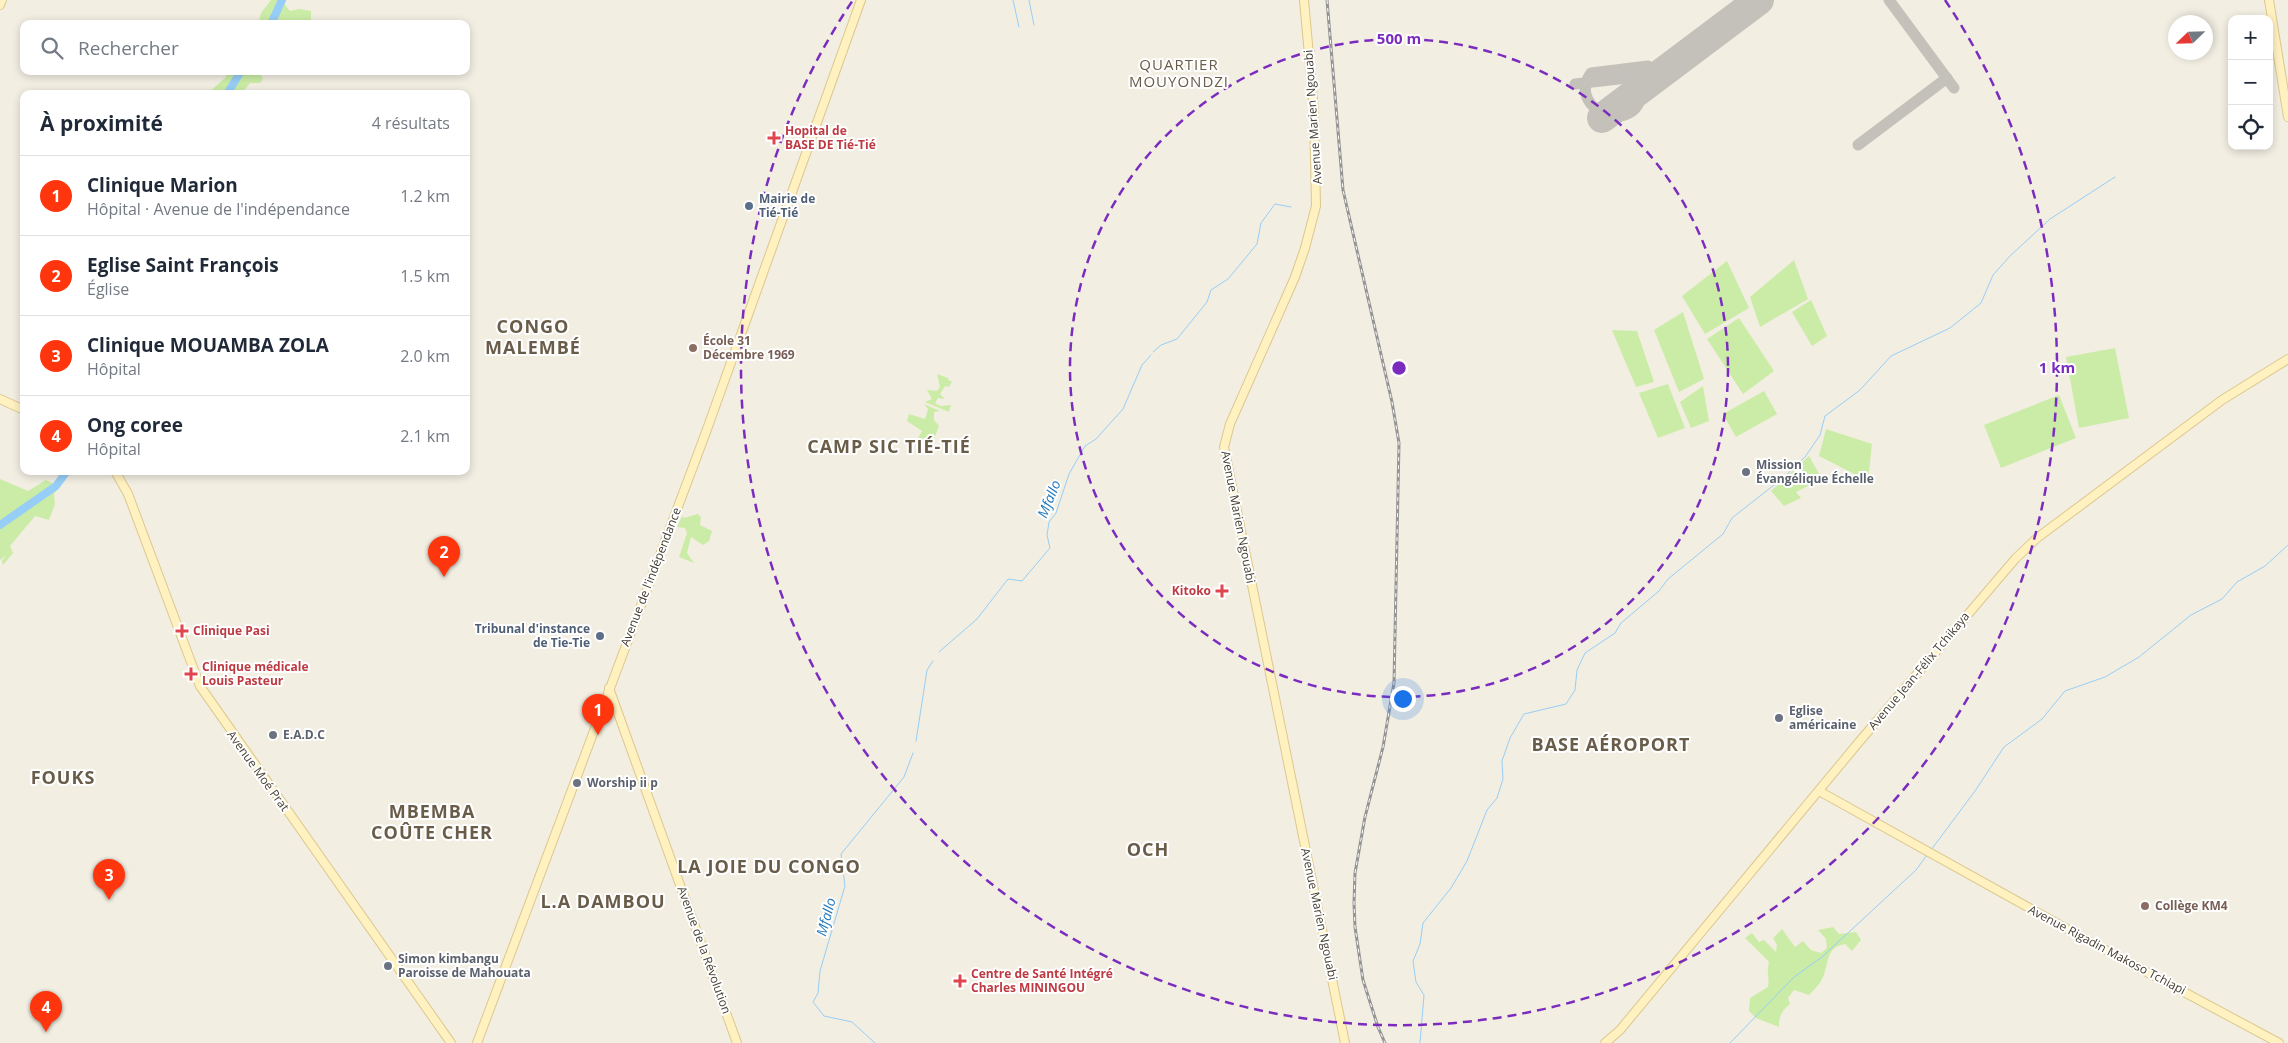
<!DOCTYPE html>
<html lang="fr">
<meta charset="utf-8">
<style>
body{margin:0;font-family:"Open Sans",sans-serif;background:#f6f6f7;color:#1f2937}
.controls{position:absolute;right:15px;top:15px;display:grid;overflow:hidden;border-radius:10px;box-shadow:0 2px 8px #0003}
.controls button{width:45px;height:45px;display:grid;place-items:center;padding:0;border:0;border-bottom:1px solid #e0e1e3;background:#fff;color:#1f2937;font:25px sans-serif}
.compass{position:absolute;left:2168px;top:15px;width:45px;height:45px;border-radius:50%;background:#fff;box-shadow:0 2px 8px #0003;rotate:247deg}
.you{position:absolute;left:1402px;top:698px;width:18px;height:18px;margin:-12px;border:4px solid #fff;border-radius:50%;background:#1a73e8;box-shadow:0 0 0 8px #1a73e833}
.badge{display:grid;place-items:center;width:32px;height:32px;border-radius:50%;background:#ff360d;color:#fff;font-size:16px;font-weight:700}
.pin{position:absolute;translate:-50% -41px;filter:drop-shadow(0 1px 2px #0008)}
.pin::after{content:'';position:absolute;top:26px;width:18px;height:15px;background:inherit;clip-path:polygon(0 0,100% 0,50% 100%)}
.list{margin:0;padding:0;list-style:none}
h2{display:flex;justify-content:space-between;align-items:center;height:65px;margin:0;padding:0 20px;font-size:21px}
h2 small{font-size:16px;font-weight:400;color:#747a83}
.list li{display:grid;grid-template-columns:32px 1fr auto;gap:15px;align-items:center;box-sizing:border-box;height:80px;padding:0 20px;border-top:1px solid #e0e1e3}
.list b{display:block;font-size:19px;white-space:nowrap}
.list p{margin:0;font-size:16px;white-space:nowrap;color:#747a83}
.list em{font-size:16px;font-style:normal;color:#747a83}
.icon{flex:none;width:28px;height:28px;fill:none;stroke:currentColor;stroke-width:2;stroke-linecap:round;stroke-linejoin:round}
.map{position:relative;flex:none;width:2288px;height:1043px;overflow:hidden}
.search{position:absolute;background:#fff;box-shadow:0 2px 8px #0003;left:20px;top:20px;width:450px;height:55px;display:flex;align-items:center;gap:12px;box-sizing:border-box;padding:0 18px;border-radius:10px;color:#747a83;font-size:19px}
.panel{position:absolute;background:#fff;box-shadow:0 2px 8px #0003;left:20px;top:90px;width:450px;height:385px;border-radius:10px}
.map>svg:first-child{display:block}
.green{fill:#cbeca6}
.lines{fill:none;stroke-linecap:round;stroke-linejoin:round}
.stream{stroke:#97cef7;stroke-width:1}
.river{stroke:#97cef7;stroke-width:8}
.taxiway{stroke:#c4c1bb;stroke-width:11}
.runway{stroke:#c4c1bb;stroke-width:30}
.secondary-casing{stroke:#dbc88f;stroke-width:10}
.secondary{stroke:#fff1c0;stroke-width:8}
.rail-casing{stroke:#949494;stroke-width:3}
.rail{stroke:#fff;stroke-width:1;stroke-dasharray:4;stroke-linecap:butt}
.ring{fill:none;stroke:#7b2cbf;stroke-width:2.5;stroke-dasharray:9 6}
.health-dot{fill:#e0444e;stroke:#fff;stroke-width:2}
.service-dot{fill:#5c6f8a;stroke:#fff;stroke-width:2}
.education-dot{fill:#8d6e63;stroke:#fff;stroke-width:2}
.worship-dot{fill:#6b7280;stroke:#fff;stroke-width:2}
.labels{text-anchor:middle;stroke-width:4;stroke-linejoin:round;paint-order:stroke}
.street-label{font-size:12px;fill:#453e32;stroke:#fff}
.health-label{font-size:12px;font-weight:bold;fill:#be3a42;stroke:#fff;text-anchor:start}
.service-label{font-size:12px;font-weight:bold;fill:#4e5e75;stroke:#fff;text-anchor:start}
.education-label{font-size:12px;font-weight:bold;fill:#785e54;stroke:#fff;text-anchor:start}
.worship-label{font-size:12px;font-weight:bold;fill:#5b616d;stroke:#fff;text-anchor:start}
.water-label{font-size:14px;font-style:italic;fill:#2177bb;stroke:#fff}
.quarter-label{font-size:15px;letter-spacing:1px;fill:#695c48;stroke:#fff}
.district-label{font-size:18px;font-weight:bold;letter-spacing:1px;fill:#695c48;stroke:#fff}
.centre{fill:#7b2cbf;stroke:#fff;stroke-width:2.5}
.ring-label{font-size:15px;text-anchor:middle;font-weight:bold;fill:#7b2cbf;stroke:#fff;stroke-width:4;stroke-linejoin:round;paint-order:stroke}
</style>
<div class="map">
<svg width="2288" height="1043" viewBox="0 0 2288 1043">
<rect width="100%" height="100%" fill="#f3eee2"/>
<g class="green">
<polygon points="271,0 278,0 269,24 258,24 261,13"/>
<polygon points="281,0 290,11 299,9 311,11 311,23 273,24 279,12"/>
<polygon points="225,71 240,71 224,94 207,94 226,77"/>
<polygon points="242,71 259,71 263,79 260,83 250,83 242,93 228,94"/>
<polygon points="1794,260 1808,299 1760,327 1750,297"/>
<polygon points="1727,261 1749,308 1705,334 1682,296"/>
<polygon points="1811,300 1827,336 1812,346 1792,312"/>
<polygon points="1683,312 1704,379 1679,392 1654,330"/>
<polygon points="1739,318 1774,371 1743,394 1707,339"/>
<polygon points="1612,330 1637,331 1654,382 1636,387"/>
<polygon points="2115,348 2129,418 2079,428 2066,357"/>
<polygon points="937,374 948,378 949,381 952,381 949,387 945,386 940,394 945,399 938,398 935,403 940,406 951,405 949,412 925,402 932,399 927,390 937,391 940,387"/>
<polygon points="1668,384 1685,428 1658,438 1639,393"/>
<polygon points="1703,386 1709,421 1691,428 1680,402"/>
<polygon points="1764,391 1777,414 1736,437 1723,414"/>
<polygon points="2059,395 2076,438 2001,468 1984,425"/>
<polygon points="924,404 940,411 934,412 934,420 939,426 930,449 926,452 923,440 918,438 922,431 907,421 909,414 925,419 928,409"/>
<polygon points="1826,429 1872,444 1868,481 1819,456"/>
<polygon points="1809,456 1822,479 1796,492 1801,498 1784,506 1771,491"/>
<polygon points="62,471 70,471 54,494 55,504 49,520 35,516 10,546 13,553 3,565 2,561 6,555 0,560 0,479 28,491 46,480 54,484"/>
<polygon points="698,514 701,517 700,525 712,531 709,541 703,545 691,537 687,553 694,563 679,557 687,533 685,528 677,527 682,516 684,518"/>
<path d="M1833 927 1839 934 1856 932 1861 940 1852 951 1845 944C1827 947 1829 960 1825 971 1823 981 1816 988 1809 995L1794 990 1788 998 1790 1004C1782 1011 1779 1015 1779 1027L1756 1018 1749 1011 1750 998 1768 987C1770 977 1766 975 1769 962L1745 938 1752 933 1759 942 1764 940 1776 952 1777 945 1773 938 1782 929 1795 947 1803 941 1811 950 1821 953 1827 948 1826 939 1818 930Z"/>
</g>
<g class="lines">
<g class="stream">
<polyline points="1013,0 1019,27"/>
<polyline points="1029,0 1034,25"/>
<polyline points="1153,352 1161,345 1177,339 1207,302 1211,290 1228,279 1257,244 1261,223 1275,204 1291,207"/>
<polyline points="939,652 977,619 1008,579 1022,581 1050,548 1047,535 1049,522 1056,513 1069,474 1085,446 1096,439 1123,409 1142,365 1151,355"/>
<polyline points="916,741 927,670 933,661"/>
<polyline points="1931,850 1975,791 2004,747 2042,719 2065,691 2105,677 2139,657 2191,615 2222,599 2237,582 2265,566 2288,545"/>
<polyline points="875,1043 852,1022 824,1016 813,1002 818,993 820,971 845,886 841,854 904,777 913,753"/>
<polyline points="1420,1043 1424,995 1416,982 1413,961 1420,944 1423,923 1451,888 1467,861 1487,810 1497,798 1503,779 1502,761 1510,738 1524,714 1566,704 1575,690 1577,670 1585,653 1615,633 1621,623 1659,591 1668,579 1723,534 1732,518 1783,478 1805,457 1820,435 1825,416 1860,390 1891,356 1950,328 1981,303 1993,275 2010,256 2050,219 2115,177"/>
<polyline points="1730,1043 1794,977 1822,957 1916,870 1927,855"/>
</g>
<g class="river">
<polyline points="271,24 282,0"/>
<polyline points="227,94 241,71"/>
<polyline points="0,525 56,486 67,471"/>
</g>
<g class="taxiway">
<polyline points="1889,0 1954,88"/>
<polyline points="1575,84 1654,75 1666,70"/>
<path d="M1641 88C1643 139 1564 112 1591 73L1648 66"/>
<polyline points="1858,145 1947,78"/>
</g>
<polyline class="runway" points="1602,118 1759,0"/>
<g class="secondary-casing">
<g id="secondary">
<polyline points="1304,0 1314,111 1316,206 1305,248 1295,277 1230,424 1224,447 1345,1043"/>
<polyline points="2269,0 2288,117"/>
<polyline points="0,5 2,0"/>
<polyline points="0,399 24,410"/>
<polyline points="115,471 128,494 200,686 451,1043"/>
<polyline points="609,688 737,1043"/>
<polyline points="1819,791 2087,940 2279,1043"/>
<polyline points="477,1043 706,432 861,0"/>
<polyline points="1605,1043 1620,1030 1859,742 2016,558 2037,538 2222,400 2288,359"/>
</g>
</g>
<use href="#secondary" class="secondary"/>
<g class="rail-casing">
<polyline id="rail" points="1327,0 1343,190 1392,402 1399,443 1394,683 1383,747 1365,817 1355,873 1354,903 1355,927 1363,980 1378,1027 1385,1043"/>
</g>
<use href="#rail" class="rail"/>
</g>
<g class="ring">
<circle cx="1399" cy="368" r="329"/>
<path d="M1945 0A658 658 0 1 1 853 0"/>
</g>
<g class="health-dot">
<path d="M771.5 130.5h5v5h5v5h-5v5h-5v-5h-5v-5h5z"/>
<path d="M1219.5 583.5h5v5h5v5h-5v5h-5v-5h-5v-5h5z"/>
<path d="M179.5 623.5h5v5h5v5h-5v5h-5v-5h-5v-5h5z"/>
<path d="M188.5 666.5h5v5h5v5h-5v5h-5v-5h-5v-5h5z"/>
<path d="M957.5 973.5h5v5h5v5h-5v5h-5v-5h-5v-5h5z"/>
</g>
<g class="service-dot">
<circle cx="749" cy="206" r="5"/>
<circle cx="600" cy="636" r="5"/>
</g>
<g class="education-dot">
<circle cx="693" cy="348" r="5"/>
<circle cx="2145" cy="906" r="5"/>
</g>
<g class="worship-dot">
<circle cx="1746" cy="472" r="5"/>
<circle cx="1779" cy="718" r="5"/>
<circle cx="273" cy="735" r="5"/>
<circle cx="577" cy="783" r="5"/>
<circle cx="388" cy="966" r="5"/>
</g>
<g class="labels">
<g class="street-label">
<text transform="translate(1313 117) rotate(-94)" y="4">Avenue Marien Ngouabi</text>
<text transform="translate(1238 517) rotate(79)" y="4">Avenue Marien Ngouabi</text>
<text transform="translate(651 577) rotate(-69)" y="4">Avenue de l'indépendance</text>
<text transform="translate(1919 671) rotate(-50)" y="4">Avenue Jean-Félix Tchikaya</text>
<text transform="translate(258 771) rotate(54)" y="4">Avenue Moé Prat</text>
<text transform="translate(1319 914) rotate(78)" y="4">Avenue Marien Ngouabi</text>
<text transform="translate(704 950) rotate(70)" y="4">Avenue de la Révolution</text>
<text transform="translate(2107 950) rotate(28)" y="4">Avenue Rigadin Makoso Tchiapi</text>
</g>
<g class="health-label">
<text x="785" y="135">Hopital de<tspan x="785" dy="14">BASE DE Tié-Tié</tspan></text>
<text x="1211" y="595" text-anchor="end">Kitoko</text>
<text x="193" y="635">Clinique Pasi</text>
<text x="202" y="671">Clinique médicale<tspan x="202" dy="14">Louis Pasteur</tspan></text>
<text x="971" y="978">Centre de Santé Intégré<tspan x="971" dy="14">Charles MININGOU</tspan></text>
</g>
<g class="service-label">
<text x="759" y="203">Mairie de<tspan x="759" dy="14">Tié-Tié</tspan></text>
<text x="590" y="633" text-anchor="end">Tribunal d'instance<tspan x="590" dy="14">de Tie-Tie</tspan></text>
</g>
<g class="education-label">
<text x="703" y="345">École 31<tspan x="703" dy="14">Décembre 1969</tspan></text>
<text x="2155" y="910">Collège KM4</text>
</g>
<g class="worship-label">
<text x="1756" y="469">Mission<tspan x="1756" dy="14">Évangélique Échelle</tspan></text>
<text x="1789" y="715">Eglise<tspan x="1789" dy="14">américaine</tspan></text>
<text x="283" y="739">E.A.D.C</text>
<text x="587" y="787">Worship ii p</text>
<text x="398" y="963">Simon kimbangu<tspan x="398" dy="14">Paroisse de Mahouata</tspan></text>
</g>
<g class="water-label">
<text transform="translate(1049 499) rotate(-68)" y="5">Mfallo</text>
<text transform="translate(826 917) rotate(-75)" y="5">Mfallo</text>
</g>
<g class="quarter-label">
<text x="1179" y="70">QUARTIER<tspan x="1179" dy="17">MOUYONDZI</tspan></text>
</g>
<g class="district-label">
<text x="533" y="333">CONGO<tspan x="533" dy="21">MALEMBÉ</tspan></text>
<text x="889" y="453">CAMP SIC TIÉ-TIÉ</text>
<text x="1611" y="751">BASE AÉROPORT</text>
<text x="63" y="784">FOUKS</text>
<text x="432" y="818">MBEMBA<tspan x="432" dy="21">COÛTE CHER</tspan></text>
<text x="1148" y="856">OCH</text>
<text x="769" y="873">LA JOIE DU CONGO</text>
<text x="603" y="908">L.A DAMBOU</text>
</g>
</g>
<circle cx="1399" cy="368" r="8" class="centre"/>
<g class="ring-label">
<text x="1399" y="44">500 m</text>
<text x="2057" y="373">1 km</text>
</g>
</svg>
<div class="controls">
<button>+</button>
<button>−</button>
<button><svg class="icon" aria-label="locate" viewBox="0 0 24 24"><circle cx="12" cy="12" r="6"/><path d="M12 2v4M12 18v4M2 12h4M18 12h4"/></svg></button>
</div>
<svg class="compass" viewBox="-18 -18 36 36"><path d="M0-13l5 13h-10z" fill="#e53935"/><path d="M0 13l5-13h-10z" fill="#747a83"/></svg>
<div class="you"></div>
<div class="pin badge" style="left:598px;top:735px">1</div>
<div class="pin badge" style="left:444px;top:577px">2</div>
<div class="pin badge" style="left:109px;top:900px">3</div>
<div class="pin badge" style="left:46px;top:1032px">4</div>
<div class="search"><svg class="icon" aria-label="search" viewBox="0 0 24 24"><circle cx="10" cy="10" r="6"/><path d="M15 15l6 6"/></svg>Rechercher</div>
<section class="panel">
<h2>À proximité<small>4 résultats</small></h2>
<ul class="list">
<li><span class="badge">1</span><div><b>Clinique Marion</b><p>Hôpital · Avenue de l'indépendance</p></div><em>1.2 km</em></li>
<li><span class="badge">2</span><div><b>Eglise Saint François</b><p>Église</p></div><em>1.5 km</em></li>
<li><span class="badge">3</span><div><b>Clinique MOUAMBA ZOLA</b><p>Hôpital</p></div><em>2.0 km</em></li>
<li><span class="badge">4</span><div><b>Ong coree</b><p>Hôpital</p></div><em>2.1 km</em></li>
</ul>
</section>
</div>
